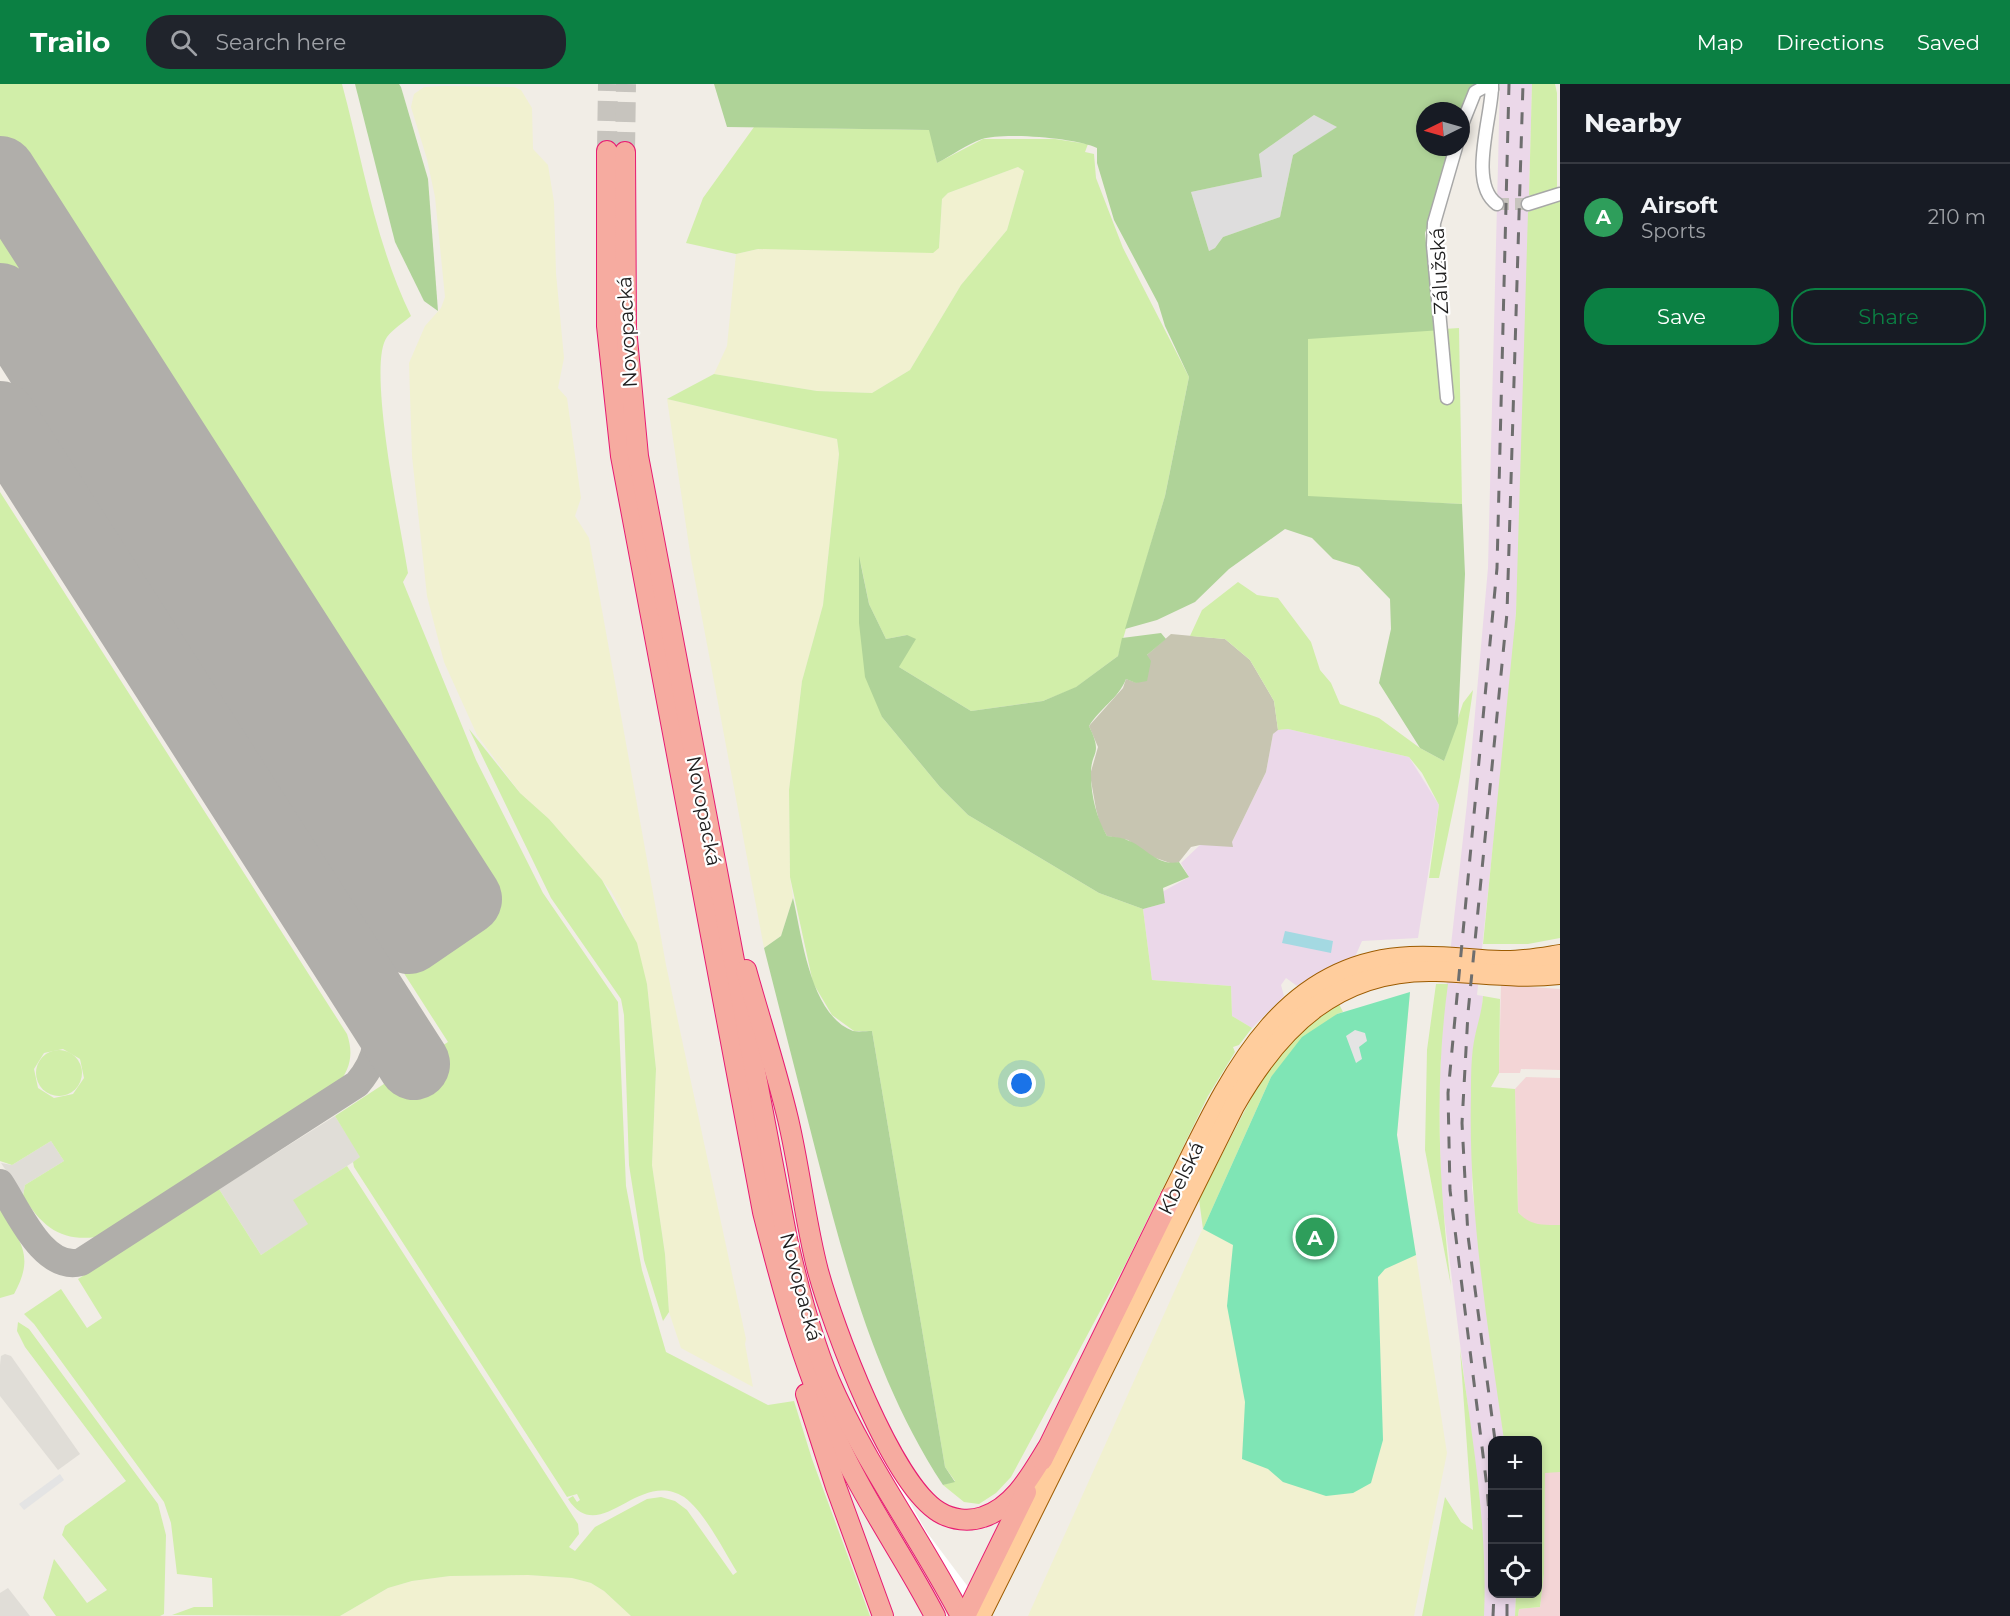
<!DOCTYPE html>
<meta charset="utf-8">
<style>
body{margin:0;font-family:Montserrat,sans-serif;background:#20242c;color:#f1f3f6}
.controls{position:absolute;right:18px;bottom:18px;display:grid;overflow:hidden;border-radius:12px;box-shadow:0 3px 9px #0003}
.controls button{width:54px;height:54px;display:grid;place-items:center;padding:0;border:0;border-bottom:2px solid #363941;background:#171b24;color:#f1f3f6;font:30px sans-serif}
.compass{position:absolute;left:1416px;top:18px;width:54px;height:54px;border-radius:50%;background:#171b24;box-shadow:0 3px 9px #0003;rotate:265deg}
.you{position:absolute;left:1022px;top:1000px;width:21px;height:21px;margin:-15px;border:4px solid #fff;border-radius:50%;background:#1a73e8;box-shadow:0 0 0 9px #1a73e833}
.badge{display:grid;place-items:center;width:39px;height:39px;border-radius:50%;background:#0b8043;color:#fff;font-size:20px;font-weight:700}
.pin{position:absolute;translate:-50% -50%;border:3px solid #fff;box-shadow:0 2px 6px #0006}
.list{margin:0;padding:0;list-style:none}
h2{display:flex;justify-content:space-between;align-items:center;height:78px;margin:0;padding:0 24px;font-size:26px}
h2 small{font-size:20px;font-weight:400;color:#9ea1a6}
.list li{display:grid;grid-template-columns:39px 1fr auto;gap:18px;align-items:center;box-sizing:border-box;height:108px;padding:0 24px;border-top:2px solid #363941}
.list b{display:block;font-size:22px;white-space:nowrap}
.list p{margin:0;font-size:20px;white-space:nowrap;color:#9ea1a6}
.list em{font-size:20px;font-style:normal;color:#9ea1a6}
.actions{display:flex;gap:12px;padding:18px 24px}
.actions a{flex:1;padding:14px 0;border:2px solid #0b8043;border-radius:24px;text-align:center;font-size:21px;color:#0b8043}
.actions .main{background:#0b8043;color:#fff}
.icon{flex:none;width:33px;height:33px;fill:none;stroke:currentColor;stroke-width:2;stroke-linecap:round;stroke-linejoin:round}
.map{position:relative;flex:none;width:1560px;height:1532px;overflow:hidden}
header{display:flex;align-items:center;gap:36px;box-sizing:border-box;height:84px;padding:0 30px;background:#0b8043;color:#fff}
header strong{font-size:28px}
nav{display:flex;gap:33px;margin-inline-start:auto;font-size:21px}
.search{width:420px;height:54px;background:#20242c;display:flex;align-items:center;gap:15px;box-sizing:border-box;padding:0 21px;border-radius:24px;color:#9ea1a6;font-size:22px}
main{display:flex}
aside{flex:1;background:#171b24}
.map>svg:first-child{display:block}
.residential{fill:#dedddd}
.commercial{fill:#f3d5d6}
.industrial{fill:#ebd8e9}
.airport{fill:#e0ddd7}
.construction{fill:#c7c5b1}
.farmland{fill:#f1f1d0}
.grass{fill:#d1eea9;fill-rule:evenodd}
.forest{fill:#afd398;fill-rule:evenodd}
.pitch{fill:#7fe5b5}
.parking{fill:#e4e4e4}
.water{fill:#a4d9e2}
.pier{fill:#fff}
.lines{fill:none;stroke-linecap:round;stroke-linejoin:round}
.taxiway{stroke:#b0aeaa;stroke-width:28}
.runway{stroke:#b0aeaa;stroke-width:72}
.minor-tunnel{stroke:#c7c4be;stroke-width:12;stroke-dasharray:12 6;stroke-linecap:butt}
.trunk-tunnel{stroke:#c7c4be;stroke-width:20;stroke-dasharray:20 10;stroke-linecap:butt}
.minor-casing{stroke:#a7a7a7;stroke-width:15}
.primary-casing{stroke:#9c5b00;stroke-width:22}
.trunk-casing{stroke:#e71b72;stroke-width:22}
.minor{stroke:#fff;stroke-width:12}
.primary{stroke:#ffcd9d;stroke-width:20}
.trunk{stroke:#f6aba0;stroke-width:20}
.rail{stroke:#6e6e6e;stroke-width:3;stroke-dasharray:12 12;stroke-linecap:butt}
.labels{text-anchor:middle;stroke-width:4.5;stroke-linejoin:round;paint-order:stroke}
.street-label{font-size:20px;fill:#202020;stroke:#fff}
</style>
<header>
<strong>Trailo</strong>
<div class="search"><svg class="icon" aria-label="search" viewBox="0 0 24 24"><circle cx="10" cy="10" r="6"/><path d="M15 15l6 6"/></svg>Search here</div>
<nav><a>Map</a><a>Directions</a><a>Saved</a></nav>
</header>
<main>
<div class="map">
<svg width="1560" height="1532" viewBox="0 0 1560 1532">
<rect width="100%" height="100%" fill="#f1ede6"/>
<polygon class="residential" points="1314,31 1338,43 1293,71 1280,133 1223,153 1215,164 1209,167 1191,108 1261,93 1259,70"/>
<g class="commercial">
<polygon points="1501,901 1560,905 1560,986 1521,985 1520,989 1499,989"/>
<polygon points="1526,993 1560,994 1560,1141 1537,1141 1525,1136 1518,1128 1515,1005"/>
<polygon points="1545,1388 1560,1388 1560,1532 1518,1532 1519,1525 1540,1523 1544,1490"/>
</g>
<g class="industrial">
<polygon points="1500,0 1532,0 1519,485 1512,584 1477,911 1483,912 1481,936 1475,952 1472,1104 1504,1356 1492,1356 1492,1510 1516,1510 1515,1532 1484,1532 1484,1482 1478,1404 1441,1107 1439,1008 1443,932 1467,719 1488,484"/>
<polygon points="1288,645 1409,673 1439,721 1418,854 1362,857 1355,873 1326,885 1297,902 1286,894 1281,901 1284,912 1252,944 1232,932 1231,902 1152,896 1143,825 1165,819 1162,808 1189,793 1181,779 1200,761 1232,758 1266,688 1273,650 1278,646"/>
</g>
<g class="airport">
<polygon points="335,1032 361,1073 294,1116 309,1140 261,1171 219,1105"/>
<polygon points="51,1057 64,1077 25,1101 23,1112 1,1079 12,1081"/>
<polygon points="5,1270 11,1272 80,1370 58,1386 0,1312 0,1281 1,1272"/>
<polygon points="8,1504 30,1532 0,1532 0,1509"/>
</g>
<polygon class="construction" points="1171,550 1225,555 1250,576 1274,617 1278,646 1273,650 1266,688 1232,758 1233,763 1200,761 1191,763 1179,778 1173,780 1150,772 1128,756 1107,752 1100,740 1096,725 1090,691 1098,663 1089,642 1123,604 1126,595 1137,599 1147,571"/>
<g class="farmland">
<polygon points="443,2 514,3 521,6 532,24 533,65 548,81 554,118 556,189 564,274 558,304 567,314 581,414 575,432 589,454 666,881 746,1255 745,1260 753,1303 681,1264 669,1228 665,1169 652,1081 656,985 647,900 621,825 611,807 575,765 549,735 520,709 477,651 444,578 427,512 412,372 409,279 425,242 441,224 445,213 435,113 427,75 411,23 414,10 424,3"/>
<polygon points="1018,83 1024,87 1007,146 961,201 910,286 872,309 817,307 714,290 727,262 736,170 758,165 939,164 942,115 948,109"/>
<polygon points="667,315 837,355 839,370 823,521 802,597 789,706 790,793 793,814 781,852 764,864 691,475"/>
<polygon points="1410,908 1397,1051 1447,1369 1414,1532 1028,1532 1271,993"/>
<polygon points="528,1491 572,1494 591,1499 604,1507 631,1532 340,1532 388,1504 412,1497 450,1492"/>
</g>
<g class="grass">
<path d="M0 0H342C363 78 375 158 411 232 404 238 393 245 387 253 366 281 402 449 408 489L403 498 476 676 543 809 618 918 626 1102 642 1186 666 1268 768 1321 794 1317 812 1375 870 1532H631L604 1507 591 1499 572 1494 528 1491 450 1492 412 1497 388 1504 340 1532 172 1531 194 1523H213L212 1494 177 1490 171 1439 164 1418 34 1240 24 1230 61 1205 87 1244 102 1234 78 1195 219 1105 261 1171 308 1140 293 1116 347 1082 578 1440 579 1450 569 1463 575 1467 595 1443 647 1415 661 1413 675 1417 687 1426 733 1491 737 1488C724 1467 704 1427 684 1413 638 1384 600 1464 568 1415L573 1412 577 1418 580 1416 577 1410 567 1413 354 1083 353 1078 360 1073 335 1032 448 958 0 259Z"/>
<polygon points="1532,0 1555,0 1557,9 1557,106 1538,113 1529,111"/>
<polygon points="754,43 930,46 937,79 983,55 1055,55 1088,60 1085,68 1094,70 1096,94 1123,164 1189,293 1165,412 1118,572 1075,604 1043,617 971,627 899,583 907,551 886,555 869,520 860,476 882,633 940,703 968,731 1099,809 1143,825 1152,896 1231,902 1232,932 1252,944 1239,961 1233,963 1235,968 1208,1012 1126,1179 1011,1393 996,1409 979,1420 964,1418 943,1401 955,1397 945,1383 872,947 854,947 832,931 813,899 790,793 789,706 802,597 823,521 839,370 837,355 667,315 714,290 817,307 872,309 910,286 961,201 1007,146 1024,87 1018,83 948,109 942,115 939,164 933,169 758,165 736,170 686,159 703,114"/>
<polygon points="1560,115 1560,854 1528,860 1483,860 1516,529 1528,128"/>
<polygon points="1459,244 1462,420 1308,413 1308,254"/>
<path d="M0 408 347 950C354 971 350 985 337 1002L104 1152C64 1159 44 1146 23 1112L25 1101 64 1077 51 1057 12 1081 0 1077ZM63 965 80 975 84 994 73 1010 54 1014 38 1004 34 985 44 969Z"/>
<polygon points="1238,498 1257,511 1278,514 1311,558 1320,586 1331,599 1340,620 1379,634 1420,664 1444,677 1463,619 1473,606 1460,693 1439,794 1429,794 1439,721 1422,689 1409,673 1288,645 1278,646 1274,617 1250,576 1225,555 1190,552 1202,526"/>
<polygon points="469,645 520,709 549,735 602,796 637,859 647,900 656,985 652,1081 665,1170 669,1228 663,1237 644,1176 629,1081 624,931 621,915 551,814"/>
<path d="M1436 900H1448C1434 1001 1439 1101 1451 1202L1425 1066 1427 966Z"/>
<path d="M1483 912 1500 915 1499 989 1491 1003 1515 1005 1518 1128C1530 1142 1543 1141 1560 1141V1388L1545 1389 1544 1490 1540 1523 1519 1525 1518 1532H1515L1516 1510H1538V1356H1504C1488 1242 1468 1127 1471 1011 1471 993 1471 970 1475 952 1478 938 1482 927 1483 912Z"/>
<polygon points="1339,920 1343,928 1337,930 1271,993 1203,1145 1199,1115 1256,1005 1270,982 1300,948"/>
<circle cx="59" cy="989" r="23"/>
<path d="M0 1125C21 1158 35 1172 14 1210L0 1214Z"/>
<polygon points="18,1238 29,1245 158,1420 166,1451 164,1530 160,1532 56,1532 43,1514 54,1475 87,1519 107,1506 62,1451 65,1442 126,1397 25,1263 17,1247"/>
<path d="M1460 1265C1472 1353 1488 1443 1484 1532H1422L1445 1413 1461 1438 1473 1446Z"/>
</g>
<g class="forest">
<polygon points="355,0 399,0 401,3 428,95 438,227 424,217 395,158"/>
<path d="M714 0H1477L1461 27H1425V63H1456L1425 149 1431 208 1442 246 1308 255V412L1462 420 1465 490 1458 639 1444 677 1420 664 1379 599 1391 545 1390 515 1359 483 1333 475 1312 454 1285 445 1229 485 1195 518 1157 536 1125 545 1165 412 1189 293 1165 242 1158 219 1114 136 1097 79V64C1077 54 1004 48 982 55 967 60 951 72 937 79L929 46 727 43ZM1314 31 1337 43 1293 71 1280 133 1223 153 1215 164 1209 167 1191 108 1262 93 1259 70Z"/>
<path d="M859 472 869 520 886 555 907 551 916 555 899 583 971 627 1043 617 1076 603 1118 572 1122 554 1161 549 1166 555 1147 571 1151 577 1147 597 1136 599 1126 595C1118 615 1100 624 1089 642 1104 673 1090 666 1091 692 1091 712 1097 735 1107 752 1113 753 1121 753 1127 756 1145 762 1157 783 1179 778L1189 793 1163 804 1165 819 1143 825 1099 809 968 731 940 703 882 633 865 593 859 539Z"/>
<path d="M793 814C802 852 810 931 853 947 858 948 867 947 872 947L945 1383 955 1398 943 1401C878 1302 847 1189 818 1076 800 1005 782 935 764 864L781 852Z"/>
</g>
<polygon class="pitch" points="1410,908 1397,1051 1416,1171 1385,1185 1378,1193 1383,1356 1371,1399 1353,1409 1326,1412 1283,1398 1268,1385 1242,1375 1245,1318 1227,1222 1233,1161 1203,1145 1271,993 1302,953 1337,930"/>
<g class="parking">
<polygon points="1355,946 1365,949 1367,957 1359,963 1362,975 1356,979 1346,952"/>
<polygon points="60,1390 64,1396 24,1426 19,1420"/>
</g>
<polygon class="water" points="1285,847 1333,857 1331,869 1282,859"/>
<polygon class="pier" points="879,1364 926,1447 990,1532 950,1532 860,1373"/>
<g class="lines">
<g class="taxiway">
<polyline points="0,356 18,369 26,379 80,462"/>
<path d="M0 1099C18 1126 43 1188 81 1178L357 1000C379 975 382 948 372 918L315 829"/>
</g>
<g class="runway">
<polyline points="0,88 466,815 409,854 0,215"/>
<polyline points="0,333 414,980"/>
</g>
<polyline class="minor-tunnel" points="1497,120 1528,120"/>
<g class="trunk-tunnel">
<polyline points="607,67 608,0"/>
<polyline points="625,68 626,0"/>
</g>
<g class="minor-casing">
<g id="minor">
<path d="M1492 0C1493 30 1467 99 1497 120"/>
<polyline points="1461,43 1475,8 1484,3 1492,5"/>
<polyline points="1528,120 1560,110"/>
<polyline points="1447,314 1433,161 1434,139 1456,63"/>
</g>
</g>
<g class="primary-casing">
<g id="primary">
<path d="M1171 1113C1224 1008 1273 879 1410 873 1441 871 1471 876 1501 877 1521 878 1541 874 1560 871"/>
<path d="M980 1532 1234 1022C1279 943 1338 884 1436 887 1477 888 1519 895 1560 890"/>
</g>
</g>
<g class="trunk-casing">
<g id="trunk">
<path d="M607 67V242L621 372 763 1128C784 1212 807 1295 845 1373 872 1428 907 1478 935 1532"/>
<path d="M625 68 626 244 638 372 787 1155C798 1203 810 1250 829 1296 865 1379 919 1452 961 1532"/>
<path d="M746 886C760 936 776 985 788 1035 800 1086 805 1137 818 1187 833 1242 891 1399 939 1428 952 1436 969 1438 983 1433 1014 1423 1031 1391 1047 1365"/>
<polyline points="806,1310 836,1403 883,1532"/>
<polyline points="1042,1376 1171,1113"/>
<polyline points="965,1532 1026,1408"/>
</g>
</g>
<use href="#minor" class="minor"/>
<use href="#primary" class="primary"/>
<use href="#trunk" class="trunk"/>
<g class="rail">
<polyline points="1495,1356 1468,1152 1462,1039 1468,929 1507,529 1523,0"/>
<polyline points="1492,1470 1487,1403 1450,1106 1448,1009 1497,484 1509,0"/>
<polyline points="1493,1532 1494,1510"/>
<polyline points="1507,1532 1507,1510"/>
</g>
</g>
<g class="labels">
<g class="street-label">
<text transform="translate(1439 187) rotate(-93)" y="7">Zálužská</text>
<text transform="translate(627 248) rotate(-93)" y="7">Novopacká</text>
<text transform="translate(704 727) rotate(79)" y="7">Novopacká</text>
<text transform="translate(1181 1094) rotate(-64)" y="7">Kbelská</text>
<text transform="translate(801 1203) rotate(75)" y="7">Novopacká</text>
</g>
</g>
</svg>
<div class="controls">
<button>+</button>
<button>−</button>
<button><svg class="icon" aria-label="locate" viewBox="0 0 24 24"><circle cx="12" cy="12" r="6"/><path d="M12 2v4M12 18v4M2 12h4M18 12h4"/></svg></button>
</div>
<svg class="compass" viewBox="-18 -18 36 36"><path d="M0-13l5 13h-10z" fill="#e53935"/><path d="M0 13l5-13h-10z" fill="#9ea1a6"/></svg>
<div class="you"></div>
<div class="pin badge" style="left:1315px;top:1153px;background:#2e9e5b">A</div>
</div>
<aside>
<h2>Nearby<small></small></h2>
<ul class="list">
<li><span class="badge" style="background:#2e9e5b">A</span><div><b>Airsoft</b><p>Sports</p></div><em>210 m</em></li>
</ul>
<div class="actions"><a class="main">Save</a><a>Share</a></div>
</aside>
</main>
